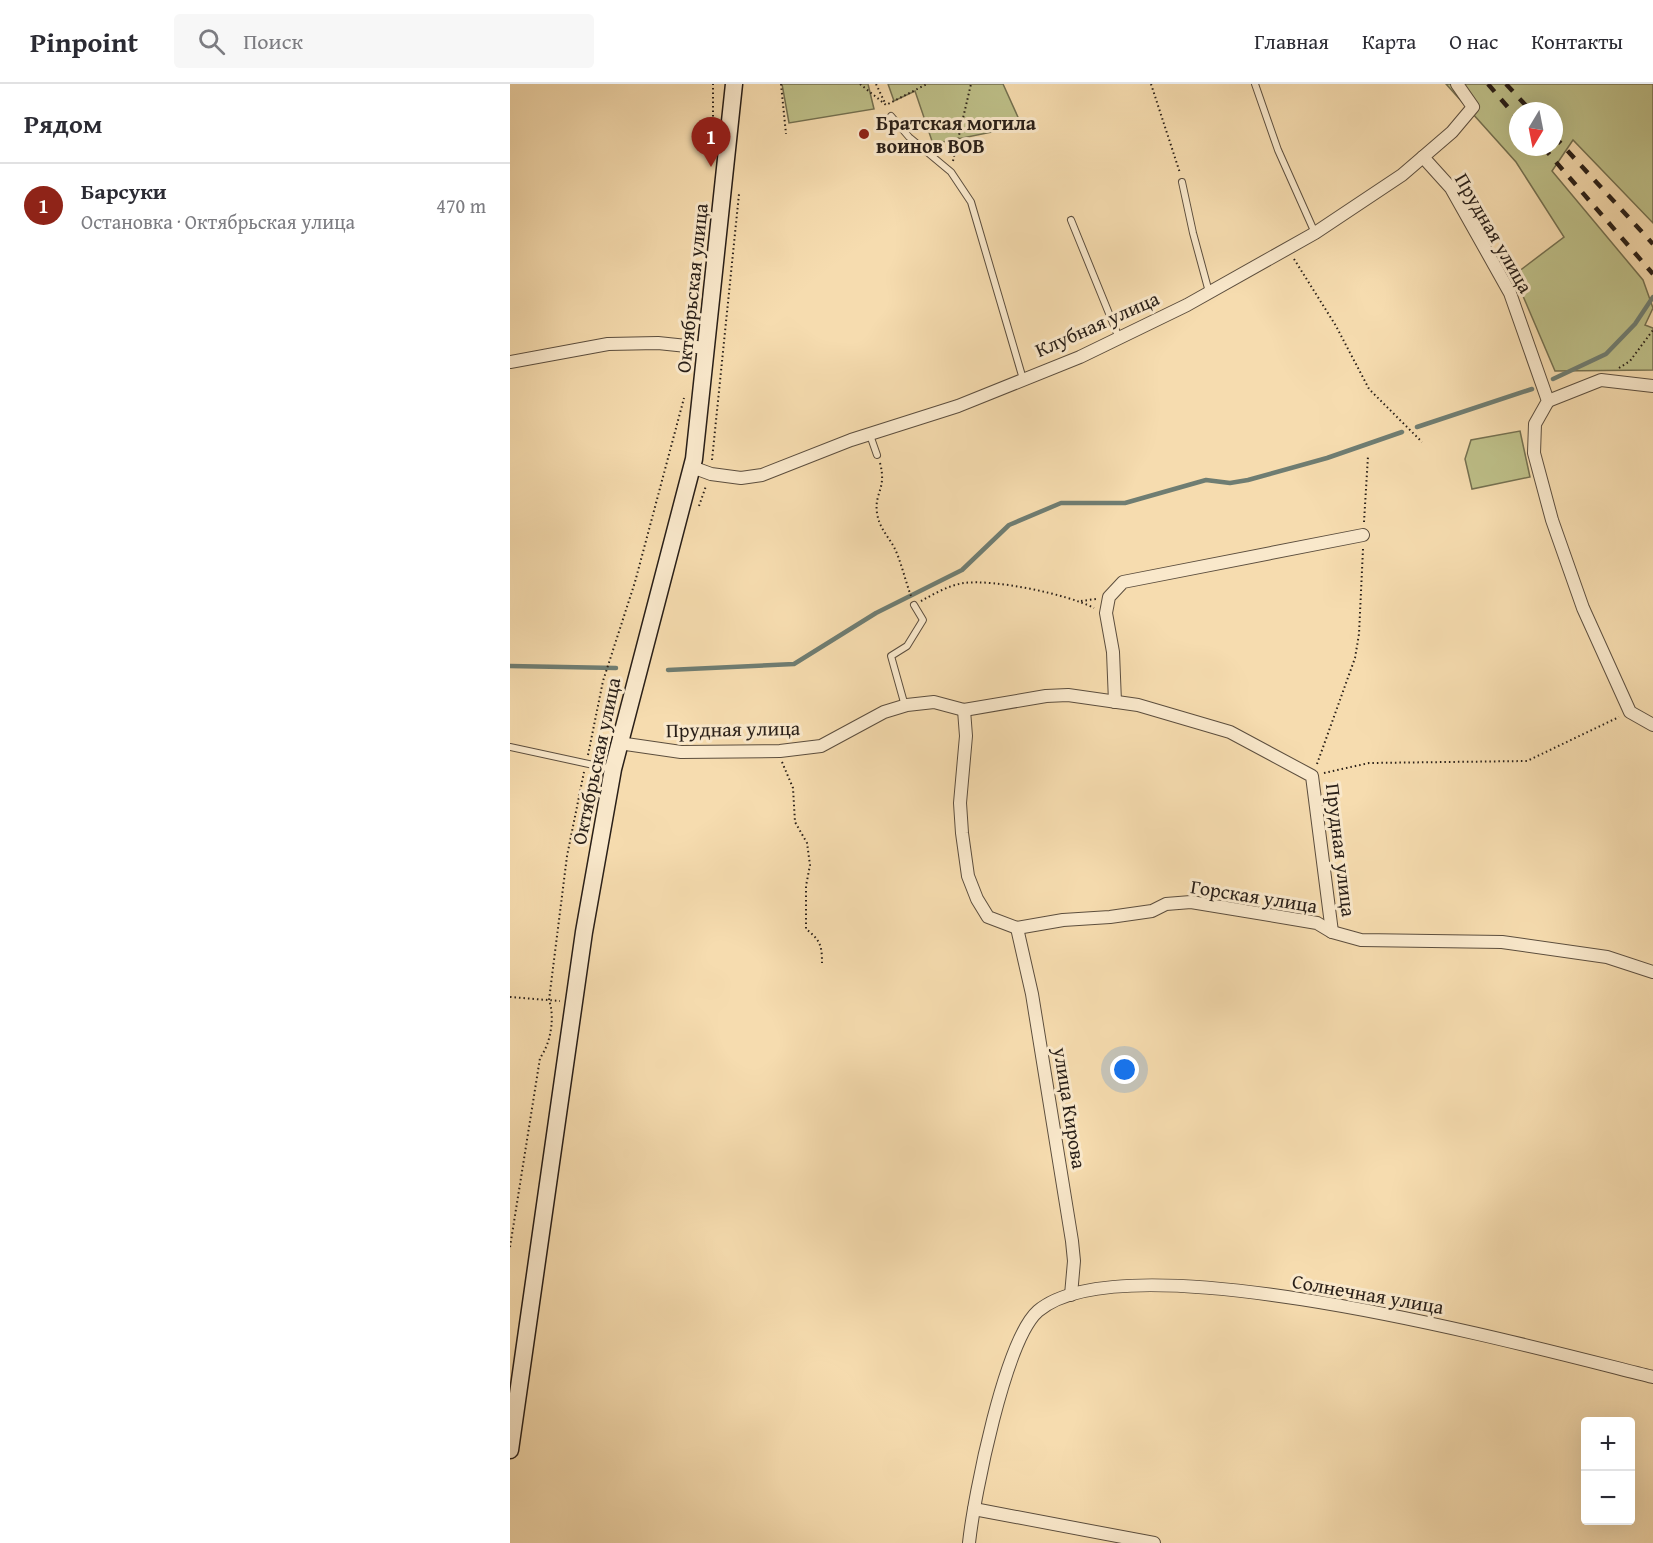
<!DOCTYPE html>
<html lang="ru">
<meta charset="utf-8">
<style>
body{margin:0;font-family:"Gentium Book Plus",serif;background:#f7f7f7;color:#2b2b33}
.controls{position:absolute;right:18px;bottom:18px;display:grid;overflow:hidden;border-radius:6px;box-shadow:0 6px 24px #0002}
.controls button{width:54px;height:54px;display:grid;place-items:center;padding:0;border:0;border-bottom:2px solid #e1e1e2;background:#fff;color:#2b2b33;font:30px sans-serif}
.compass{position:absolute;left:999px;top:18px;width:54px;height:54px;border-radius:50%;background:#fff;box-shadow:0 6px 24px #0002;rotate:190deg}
.you{position:absolute;left:615px;top:986px;width:21px;height:21px;margin:-15px;border:4px solid #fff;border-radius:50%;background:#1a73e8;box-shadow:0 0 0 9px #1a73e833}
.badge{display:grid;place-items:center;width:39px;height:39px;border-radius:50%;background:#8f2418;color:#fff;font-size:20px;font-weight:700}
.pin{position:absolute;translate:-50% -50px;filter:drop-shadow(0 2px 3px #0008)}
.pin::after{content:'';position:absolute;top:32px;width:21px;height:18px;background:inherit;clip-path:polygon(0 0,100% 0,50% 100%)}
.list{margin:0;padding:0;list-style:none}
h2{display:flex;justify-content:space-between;align-items:center;height:78px;margin:0;padding:0 24px;font-size:26px}
h2 small{font-size:20px;font-weight:400;color:#7c7c81}
.list li{display:grid;grid-template-columns:39px 1fr auto;gap:18px;align-items:center;box-sizing:border-box;height:84px;padding:0 24px;border-top:2px solid #e1e1e2}
.list b{display:block;font-size:22px;white-space:nowrap}
.list p{margin:0;font-size:20px;white-space:nowrap;color:#7c7c81}
.list em{font-size:20px;font-style:normal;color:#7c7c81}
.icon{flex:none;width:33px;height:33px;fill:none;stroke:currentColor;stroke-width:2;stroke-linecap:round;stroke-linejoin:round}
.map{position:relative;flex:none;width:1143px;height:1459px;overflow:hidden}
header{display:flex;align-items:center;gap:36px;box-sizing:border-box;height:84px;padding:0 30px;background:#fff;border-bottom:2px solid #e1e1e2}
header strong{font-size:28px}
nav{display:flex;gap:33px;margin-inline-start:auto;font-size:21px}
.search{width:420px;height:54px;background:#f7f7f7;display:flex;align-items:center;gap:15px;box-sizing:border-box;padding:0 21px;border-radius:6px;color:#7c7c81;font-size:22px}
main{display:flex}
aside{flex:1;background:#fff}
.map>svg:first-child{display:block}
.green{fill:#bec089;stroke:#747050;stroke-width:1.5;fill-rule:evenodd}
.lines{fill:none;stroke-linecap:round;stroke-linejoin:round}
.stream{stroke:#6f7d72;stroke-width:4.5}
.service-casing{stroke:#5c4e3e;stroke-width:8}
.minor-casing{stroke:#5c4e3e;stroke-width:14}
.secondary-casing{stroke:#291f18;stroke-width:19}
.path{stroke:#291f18;stroke-width:2;stroke-dasharray:1.5 3;stroke-linecap:butt}
.service{stroke:#f9e8cb;stroke-width:6}
.minor{stroke:#f9e8cb;stroke-width:12}
.secondary{stroke:#f9e8cb;stroke-width:16}
.rail{stroke:#291f18;stroke-width:4.5;stroke-dasharray:10 10;stroke-linecap:butt}
.poi-dot{fill:#8f2418;stroke:#f9e8cb;stroke-width:2}
.labels{text-anchor:middle;stroke-width:6;stroke-linejoin:round;paint-order:stroke}
.poi-label{font-size:20px;font-weight:bold;fill:#291f18;stroke:#f9e8cb;text-anchor:start}
.street-label{font-size:20px;fill:#291f18;stroke:#f9e8cb}
</style>
<header>
<strong>Pinpoint</strong>
<div class="search"><svg class="icon" aria-label="search" viewBox="0 0 24 24"><circle cx="10" cy="10" r="6"/><path d="M15 15l6 6"/></svg>Поиск</div>
<nav><a>Главная</a><a>Карта</a><a>О нас</a><a>Контакты</a></nav>
</header>
<main>
<aside>
<h2>Рядом<small></small></h2>
<ul class="list">
<li><span class="badge">1</span><div><b>Барсуки</b><p>Остановка · Октябрьская улица</p></div><em>470 m</em></li>
</ul>
</aside>
<div class="map">
<svg width="1143" height="1459" viewBox="0 0 1143 1459">
<rect width="100%" height="100%" fill="#f6dcaf"/>
<filter id="stains"><feTurbulence type="fractalNoise" baseFrequency=".00333" numOctaves="4"/><feColorMatrix values="0 0 0 0 .2 0 0 0 0 .09 0 0 0 0 .02 0 0 0 .5 -.17"/></filter>
<radialGradient id="worn" r=".72"><stop offset=".6" stop-color="#630" stop-opacity="0"/><stop offset="1" stop-color="#630" stop-opacity=".3"/></radialGradient>
<g class="green">
<polygon points="272,0 358,0 364,25 279,39"/>
<polygon points="378,0 493,0 512,42 423,60 405,7 384,17"/>
<path d="M936 0H1143V139L1063 56 1042 87 1133 196 1143 224 1135 241 1143 244V286L1045 287 1004 191 1054 153 1006 78ZM1008 27H1044V63H1008Z"/>
<polygon points="1010,347 1020,393 962,405 955,375 961,356"/>
</g>
<g class="lines">
<g class="stream">
<polyline points="1043,295 1096,270 1125,240 1143,213"/>
<polyline points="907,343 1022,305"/>
<polyline points="0,582 106,584"/>
<polyline points="158,586 284,580 366,529 452,486 499,441 551,419 615,419 696,396 720,399 738,396 817,374 892,348"/>
</g>
<g class="service-casing">
<g id="service">
<polyline points="745,0 768,66 805,149"/>
<polyline points="381,32 399,53 441,88 461,118 513,295"/>
<polyline points="672,98 683,149 699,208"/>
<polyline points="561,136 609,254"/>
<polyline points="360,351 367,371"/>
<polyline points="395,622 381,572 397,562 413,536 404,521"/>
<polyline points="0,663 102,685"/>
</g>
</g>
<g class="minor-casing">
<g id="minor">
<polyline points="913,73 941,104 1000,209 1038,317 1025,340 1024,369 1042,436 1073,524 1120,628 1143,641"/>
<polyline points="0,278 98,260 148,259 196,264"/>
<polyline points="1038,317 1091,296 1143,302"/>
<polyline points="182,383 201,390 231,394 252,391 341,356 448,322 570,273 677,221 805,149 892,91 942,48 963,23 947,0"/>
<polyline points="605,618 603,568 596,529 599,513 613,498 853,451"/>
<polyline points="454,626 456,652 450,719 452,749 458,792 467,815 478,833 507,844 553,836 600,833 642,827 656,820 681,818 807,839 822,848 851,856 992,858 1097,873 1143,888"/>
<polyline points="109,659 171,668 270,667 311,662 374,628 397,621 424,618 454,626 536,612 558,611 628,621 720,648 802,692 822,848"/>
<polyline points="507,844 522,910 562,1157 564,1177 561,1211"/>
<polyline points="464,1425 644,1459"/>
<path d="M459 1459C464 1412 495 1256 528 1227 618 1151 1029 1265 1143 1293"/>
</g>
</g>
<g class="secondary-casing">
<polyline id="secondary" points="0,1366 74,848 103,685 184,375 224,0"/>
</g>
<g class="path">
<polyline points="271,0 276,50"/>
<polyline points="350,0 376,21 417,0"/>
<polyline points="366,0 375,19"/>
<polyline points="641,0 670,89"/>
<polyline points="203,46 203,0"/>
<polyline points="443,77 461,0"/>
<polyline points="784,175 826,242 859,305 912,358"/>
<polyline points="1109,284 1120,277 1143,246"/>
<polyline points="202,376 229,110"/>
<path d="M370 379C377 405 364 409 367 429 369 443 377 451 384 463 391 477 395 496 401 512"/>
<polyline points="189,422 196,402"/>
<polyline points="854,438 858,372"/>
<path d="M411 517C424 510 439 501 454 499 484 495 557 510 584 524"/>
<polyline points="571,517 586,515"/>
<polyline points="78,671 93,597 125,498 174,314"/>
<path d="M272 678 283 704 285 738 297 759 300 781 296 802V845C310 856 312 861 312 879"/>
<polyline points="807,680 845,574 849,550 853,465"/>
<polyline points="814,689 859,679 1017,677 1109,633"/>
<polyline points="0,913 50,917"/>
<path d="M0 1163 30 974C41 959 45 933 39 916L57 772 74 688"/>
</g>
<use href="#service" class="service"/>
<use href="#minor" class="minor"/>
<use href="#secondary" class="secondary"/>
<g class="rail">
<polyline points="978,0 1008,35"/>
<polyline points="996,0 1021,27"/>
<polyline points="1044,52 1143,160"/>
<polyline points="1033,63 1143,190"/>
</g>
</g>
<circle class="poi-dot" cx="354" cy="50" r="6"/>
<g class="labels">
<g class="poi-label">
<text x="366" y="46">Братская могила<tspan x="366" dy="23">воинов ВОВ</tspan></text>
</g>
<g class="street-label">
<text transform="translate(984 149) rotate(60)" y="7">Прудная улица</text>
<text transform="translate(182 204) rotate(-84)" y="7">Октябрьская улица</text>
<text transform="translate(587 240) rotate(-24)" y="7">Клубная улица</text>
<text transform="translate(223 645) rotate(-1)" y="7">Прудная улица</text>
<text transform="translate(86 677) rotate(-78)" y="7">Октябрьская улица</text>
<text transform="translate(831 766) rotate(83)" y="7">Прудная улица</text>
<text transform="translate(744 812) rotate(9)" y="7">Горская улица</text>
<text transform="translate(560 1024) rotate(81)" y="7">улица Кирова</text>
<text transform="translate(858 1210) rotate(10)" y="7">Солнечная улица</text>
</g>
</g>
<rect width="100%" height="100%" filter="url(#stains)"/>
<rect width="100%" height="100%" fill="url(#worn)"/>
</svg>
<div class="controls">
<button>+</button>
<button>−</button>
</div>
<svg class="compass" viewBox="-18 -18 36 36"><path d="M0-13l5 13h-10z" fill="#e53935"/><path d="M0 13l5-13h-10z" fill="#7c7c81"/></svg>
<div class="you"></div>
<div class="pin badge" style="left:201px;top:83px">1</div>
</div>
</main>
